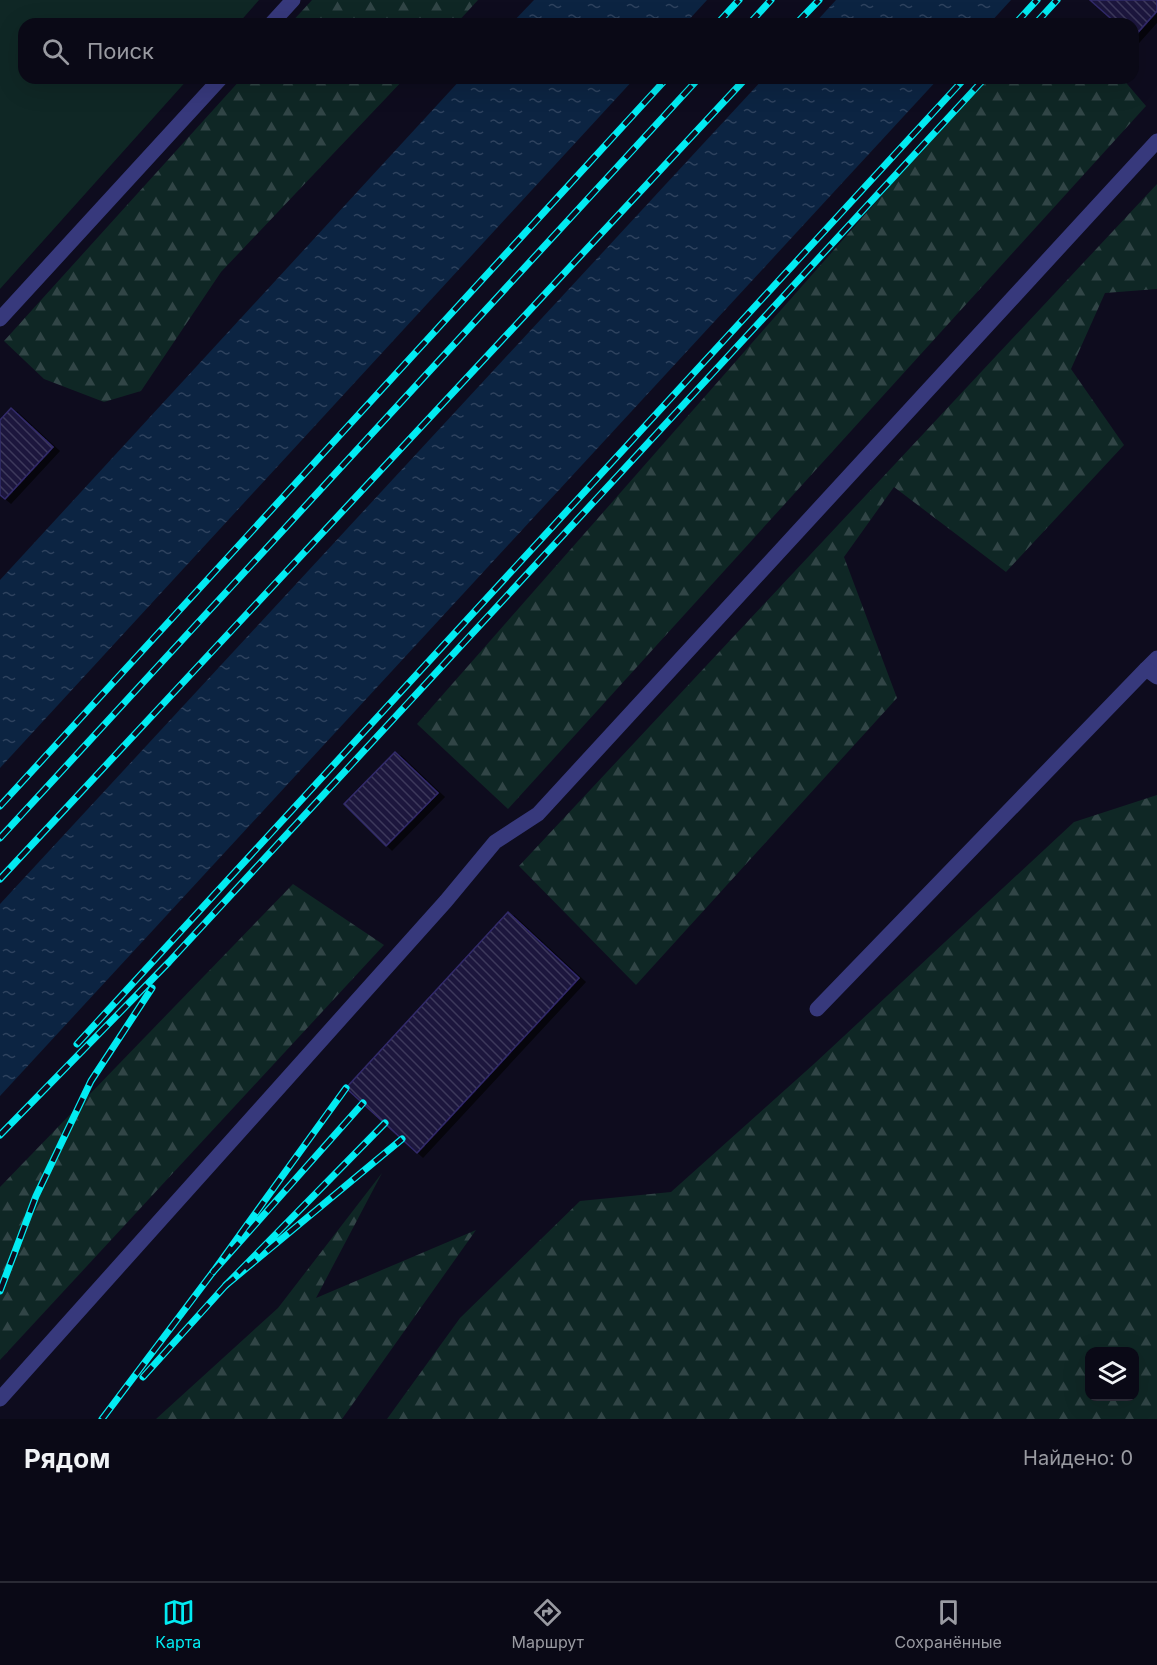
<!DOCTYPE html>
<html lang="ru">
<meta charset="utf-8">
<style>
body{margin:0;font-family:Inter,sans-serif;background:#13121f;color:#f1f3f6}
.controls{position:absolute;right:18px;bottom:18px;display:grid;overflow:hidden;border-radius:12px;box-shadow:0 6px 24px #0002}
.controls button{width:54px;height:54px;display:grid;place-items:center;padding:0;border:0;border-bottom:2px solid #2a2a35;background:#0a0916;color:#f1f3f6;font:30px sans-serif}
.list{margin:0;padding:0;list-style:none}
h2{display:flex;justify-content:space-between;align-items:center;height:78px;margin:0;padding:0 24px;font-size:26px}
h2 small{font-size:20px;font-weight:400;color:#999aa1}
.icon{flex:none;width:33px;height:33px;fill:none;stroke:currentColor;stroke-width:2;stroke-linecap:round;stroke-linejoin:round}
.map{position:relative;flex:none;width:1157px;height:1419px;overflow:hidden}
.search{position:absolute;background:#0a0916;box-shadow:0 6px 24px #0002;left:18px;right:18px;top:18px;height:66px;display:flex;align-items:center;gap:15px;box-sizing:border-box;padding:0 21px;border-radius:18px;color:#999aa1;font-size:22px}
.sheet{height:162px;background:#0a0916}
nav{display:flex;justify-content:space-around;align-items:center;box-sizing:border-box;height:84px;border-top:2px solid #2a2a35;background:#0a0916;font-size:16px;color:#999aa1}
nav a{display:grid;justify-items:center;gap:3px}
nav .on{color:#02ebf2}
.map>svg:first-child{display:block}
.forest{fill:url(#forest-firs);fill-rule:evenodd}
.green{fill:#0f2725}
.water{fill:url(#water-ripples)}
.building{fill:url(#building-back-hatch);stroke:#322a6a;stroke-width:1.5;filter:url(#shadow)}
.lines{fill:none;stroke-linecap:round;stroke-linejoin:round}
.service{stroke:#37397c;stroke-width:15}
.rail-casing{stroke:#02ebf2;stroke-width:7}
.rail{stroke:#0e0c1e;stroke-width:4.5;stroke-dasharray:14;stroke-linecap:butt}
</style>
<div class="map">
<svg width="1157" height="1419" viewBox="0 0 1157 1419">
<defs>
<pattern id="forest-firs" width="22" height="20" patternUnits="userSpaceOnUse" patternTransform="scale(1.5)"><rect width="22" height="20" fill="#0f2725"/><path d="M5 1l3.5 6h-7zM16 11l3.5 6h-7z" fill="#314546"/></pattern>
<pattern id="water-ripples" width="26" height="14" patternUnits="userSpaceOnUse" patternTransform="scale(1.5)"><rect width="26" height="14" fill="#0c2442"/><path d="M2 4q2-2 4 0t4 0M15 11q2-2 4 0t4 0" fill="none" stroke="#2e425e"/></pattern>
<pattern id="building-back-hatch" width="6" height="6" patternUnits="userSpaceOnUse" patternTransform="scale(1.5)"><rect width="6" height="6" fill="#1d183e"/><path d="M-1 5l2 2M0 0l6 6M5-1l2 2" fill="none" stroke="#3c385b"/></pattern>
<filter id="shadow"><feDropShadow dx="6" dy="4" stdDeviation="0" flood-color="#0009"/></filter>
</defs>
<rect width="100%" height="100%" fill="#0e0c1e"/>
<g class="forest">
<polygon points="312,0 478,0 456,24 290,24"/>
<polygon points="242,78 405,78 221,272 141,391 104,402 44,379 4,341"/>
<polygon points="985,78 1122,78 1146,106 508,809 417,724"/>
<polygon points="1157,184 1157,289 1105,293 1071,369 1124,445 1006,572 894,487 844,557 897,698 636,985 519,866"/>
<path d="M1157 795V1419H387L460 1318 580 1201 671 1192 815 1063 1074 822ZM1090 1352H1134V1396H1090Z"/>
<polygon points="293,884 384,945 0,1360 0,1187"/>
<polygon points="382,1173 316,1298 476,1230 342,1419 156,1419 278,1308"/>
</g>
<polygon class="green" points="0,0 259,0 238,24 24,24 24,78 189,78 0,289"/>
<g class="water">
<polygon points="534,0 707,0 685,24 511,24"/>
<polygon points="836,0 1011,0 989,24 814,24"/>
<polygon points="462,78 635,78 0,768 0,580"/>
<polygon points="764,78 939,78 0,1096 0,904"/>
</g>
<g class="building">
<polygon points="1090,0 1157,0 1157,11 1133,38 1133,24 1117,24"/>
<polygon points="11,408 53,447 5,499 0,495 0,420"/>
<polygon points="395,752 438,793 386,846 344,804"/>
<polygon points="508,912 579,978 417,1153 346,1088"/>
</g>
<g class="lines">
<g class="service">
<polyline points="271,24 293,0"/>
<polyline points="0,319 221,78"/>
<polyline points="1146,669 1157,658"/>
<polyline points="817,1009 1146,669 1157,677"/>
<polyline points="0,1399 446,901 495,842 538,814 1157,141"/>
</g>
<g class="rail-casing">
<g id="rail">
<polyline points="717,24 739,0"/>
<polyline points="749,24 771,0"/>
<polyline points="796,24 819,0"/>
<polyline points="1015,24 1037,0"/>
<polyline points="1035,24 1057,0"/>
<polyline points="0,806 667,78"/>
<polyline points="0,838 699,78"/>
<polyline points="0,879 746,78"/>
<polyline points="77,1044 965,78"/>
<polyline points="346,1088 213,1272 363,1103"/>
<polyline points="385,1123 226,1285 402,1139"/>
<polyline points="0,1135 169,962 985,78"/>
<polyline points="0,1291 36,1196 91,1081 152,988"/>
<polyline points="143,1377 226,1285"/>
<polyline points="102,1419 213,1272"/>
</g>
</g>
<use href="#rail" class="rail"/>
</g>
</svg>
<div class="controls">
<button><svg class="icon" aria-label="layers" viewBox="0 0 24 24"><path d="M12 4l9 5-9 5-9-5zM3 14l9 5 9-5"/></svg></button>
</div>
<div class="search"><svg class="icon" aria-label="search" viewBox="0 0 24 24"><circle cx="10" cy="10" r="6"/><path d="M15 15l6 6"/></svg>Поиск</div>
</div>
<section class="sheet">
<h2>Рядом<small>Найдено: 0</small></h2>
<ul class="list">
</ul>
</section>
<nav>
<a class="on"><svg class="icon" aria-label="map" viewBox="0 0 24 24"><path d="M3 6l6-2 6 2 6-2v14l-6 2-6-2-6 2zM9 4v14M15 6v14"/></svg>Карта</a>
<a><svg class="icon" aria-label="directions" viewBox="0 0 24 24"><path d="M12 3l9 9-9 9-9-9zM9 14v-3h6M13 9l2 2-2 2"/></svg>Маршрут</a>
<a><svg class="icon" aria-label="saved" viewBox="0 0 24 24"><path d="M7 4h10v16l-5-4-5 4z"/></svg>Сохранённые</a>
</nav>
